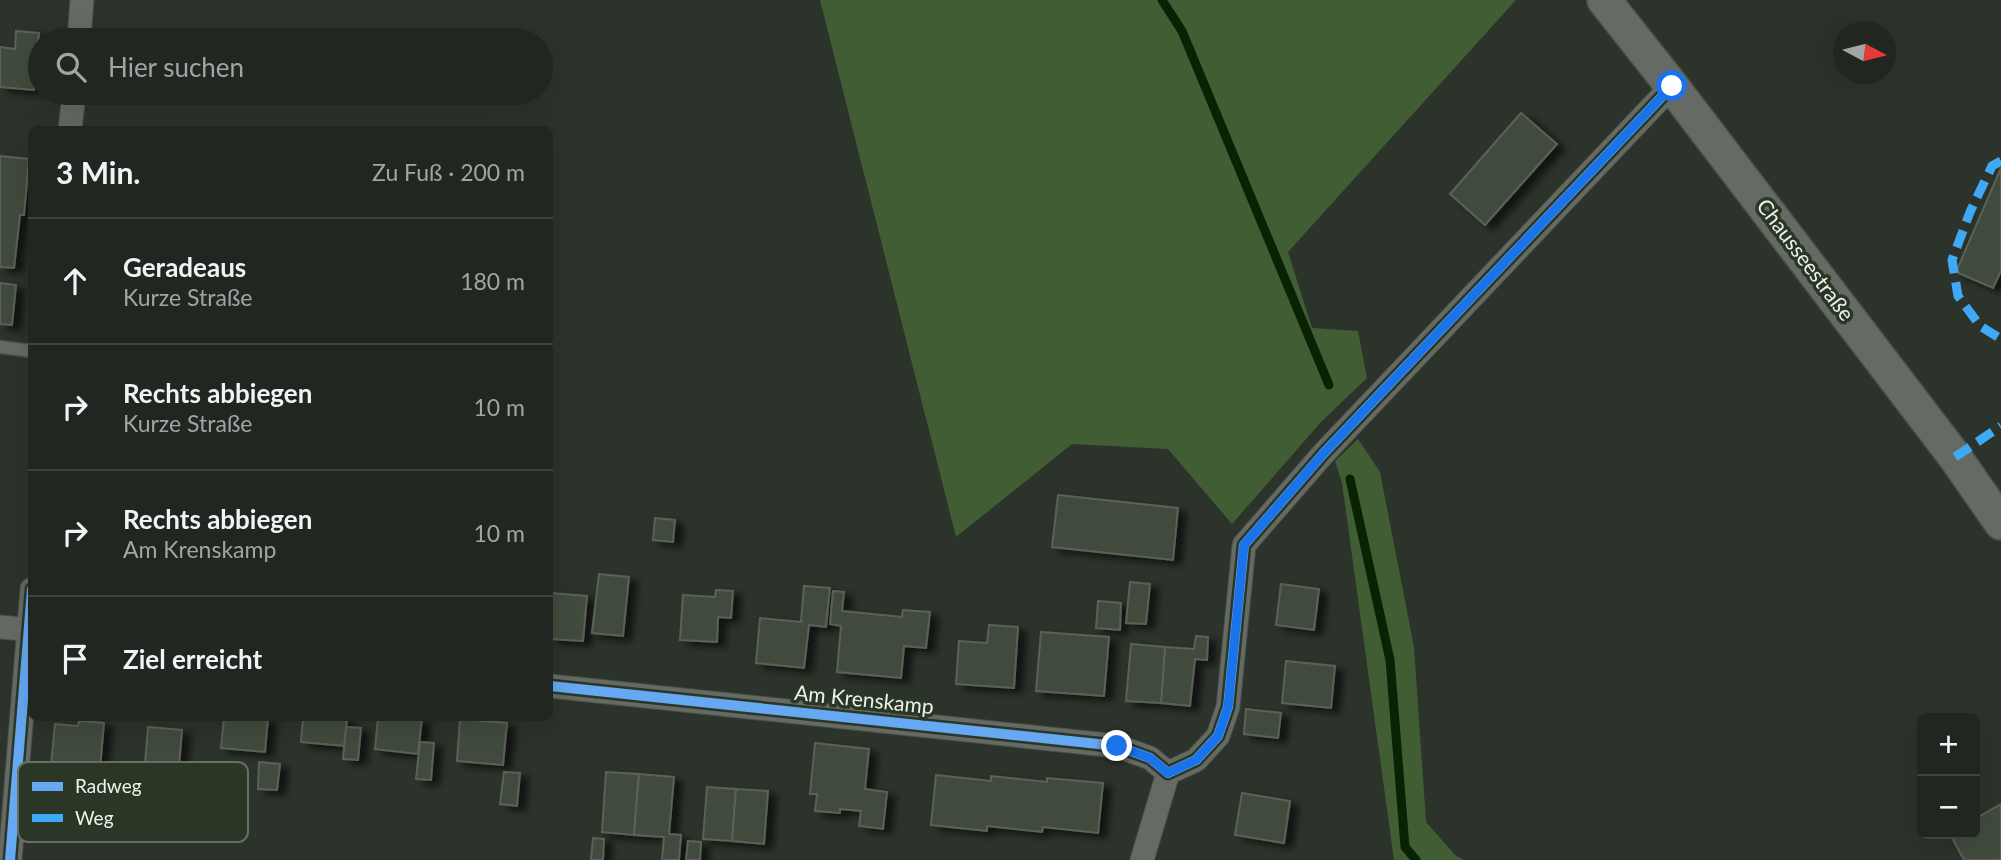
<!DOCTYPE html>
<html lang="de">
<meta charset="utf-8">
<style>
body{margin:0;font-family:Lato,sans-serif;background:#2d322d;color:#f1f3f6}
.controls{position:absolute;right:21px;bottom:21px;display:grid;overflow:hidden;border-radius:10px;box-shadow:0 7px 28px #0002}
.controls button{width:63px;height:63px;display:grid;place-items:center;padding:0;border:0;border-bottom:2px solid #3e433e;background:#212620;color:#f1f3f6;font:35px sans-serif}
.compass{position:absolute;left:1833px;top:21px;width:63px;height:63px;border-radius:50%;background:#212620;box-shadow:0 7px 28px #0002;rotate:97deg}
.stop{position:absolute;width:21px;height:21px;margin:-16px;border:5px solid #1a73e8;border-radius:50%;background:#fff}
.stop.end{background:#1a73e8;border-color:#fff;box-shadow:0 2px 7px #0008}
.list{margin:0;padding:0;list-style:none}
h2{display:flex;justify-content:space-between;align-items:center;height:91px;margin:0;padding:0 28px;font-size:30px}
h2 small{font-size:23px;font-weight:400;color:#a2a5a5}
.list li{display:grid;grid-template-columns:46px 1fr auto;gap:21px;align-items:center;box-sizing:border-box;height:126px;padding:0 28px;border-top:2px solid #3e433e}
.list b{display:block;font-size:26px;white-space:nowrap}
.list p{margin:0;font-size:23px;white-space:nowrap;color:#a2a5a5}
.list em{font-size:23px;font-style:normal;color:#a2a5a5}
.icon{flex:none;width:38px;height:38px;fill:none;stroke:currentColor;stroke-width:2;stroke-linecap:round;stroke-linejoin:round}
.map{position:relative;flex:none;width:2001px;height:860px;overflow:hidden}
.search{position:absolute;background:#212620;box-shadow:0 7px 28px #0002;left:28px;top:28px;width:525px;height:77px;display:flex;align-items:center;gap:18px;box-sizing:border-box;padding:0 24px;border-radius:38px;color:#a2a5a5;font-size:26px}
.panel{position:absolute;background:#212620;box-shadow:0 7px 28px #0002;left:28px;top:126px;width:525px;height:595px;border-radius:10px}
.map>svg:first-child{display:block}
.green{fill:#405d34}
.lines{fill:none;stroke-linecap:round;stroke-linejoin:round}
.stream{stroke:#092204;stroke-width:9}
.building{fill:#414b3d;stroke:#5b6159;stroke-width:2;filter:url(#shadow)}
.lane-casing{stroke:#484e47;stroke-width:15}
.street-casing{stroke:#484e47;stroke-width:25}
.secondary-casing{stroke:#484e47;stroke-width:36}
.lane{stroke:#666a64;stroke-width:12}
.street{stroke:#666a64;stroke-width:23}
.secondary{stroke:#666a64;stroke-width:33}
.quiet{stroke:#3fa9f5;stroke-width:9;stroke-dasharray:18 9;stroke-linecap:butt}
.cycleway-casing{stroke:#2b3726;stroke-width:15}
.cycleway{stroke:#66a8f1;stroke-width:10}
.route{stroke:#1a73e8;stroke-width:9}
.labels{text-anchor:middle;stroke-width:7;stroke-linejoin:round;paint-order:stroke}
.street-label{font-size:21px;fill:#ecf4e9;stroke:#2b3726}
.key{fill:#2b3726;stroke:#657060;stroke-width:2}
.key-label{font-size:19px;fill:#ecf4e9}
</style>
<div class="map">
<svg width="2001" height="860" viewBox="0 0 2001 860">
<defs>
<filter id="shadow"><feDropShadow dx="8" dy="4.5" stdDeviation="3.5" flood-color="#0009"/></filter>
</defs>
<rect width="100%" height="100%" fill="#2c332a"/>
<g class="green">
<polygon points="820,0 1516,0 1288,252 1312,328 1358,331 1367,378 1321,422 1232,524 1168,449 1072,444 956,537"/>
<polygon points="1358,439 1380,472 1414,647 1426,822 1455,855 1464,860 1394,860 1342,483 1335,461"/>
</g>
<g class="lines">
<g class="stream">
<polyline points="1162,0 1182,31 1329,385"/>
<polyline points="1350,479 1390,660 1405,847 1416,860"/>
</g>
</g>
<g class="building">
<polygon points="16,31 39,33 34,90 0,87 0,47 15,49"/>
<polygon points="1521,113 1557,144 1485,225 1450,194"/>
<polygon points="0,156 29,159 24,215 20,215 14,268 0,267"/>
<polygon points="2001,168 2001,271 1993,288 1956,272"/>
<polygon points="0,283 16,285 12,325 0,324"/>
<polygon points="1058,495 1178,508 1173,560 1052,547"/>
<polygon points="655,518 675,520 673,542 653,540"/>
<polygon points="599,574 629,577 623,636 592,633"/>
<polygon points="1130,582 1150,584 1146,624 1126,623"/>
<polygon points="1281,584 1319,589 1314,630 1276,625"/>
<polygon points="804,586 830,588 826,627 809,625 804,668 756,663 760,618 801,622"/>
<polygon points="716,590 733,591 731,618 718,617 717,642 680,640 683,595 715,597"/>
<polygon points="833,591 844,592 842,611 902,617 903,610 930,612 926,648 904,646 901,678 837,672 841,626 830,624"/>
<polygon points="550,593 587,596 583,641 550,639"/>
<polygon points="1098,601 1121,603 1120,630 1096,628"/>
<polygon points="989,625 1018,627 1014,688 956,684 959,641 987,643"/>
<polygon points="1041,632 1109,637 1104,696 1036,691"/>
<polygon points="1196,636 1208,637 1207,660 1195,659 1190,706 1161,703 1165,647 1194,649"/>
<polygon points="1131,644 1165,647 1161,703 1126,701"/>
<polygon points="1286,661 1335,666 1331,708 1282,703"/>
<polygon points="1246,709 1281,713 1278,738 1244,734"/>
<polygon points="224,718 268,718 265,752 221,748"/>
<polygon points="303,718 347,718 345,746 301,742"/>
<polygon points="378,718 422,718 418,754 375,749"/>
<polygon points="460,719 507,723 503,765 457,761"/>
<polygon points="79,721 104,723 99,779 50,775 55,724 78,726"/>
<polygon points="148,727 182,730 178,779 144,777"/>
<polygon points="346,727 361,728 358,760 343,759"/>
<polygon points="420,742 434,743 431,780 416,779"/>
<polygon points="815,743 869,749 865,789 887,792 883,829 859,826 861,811 840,809 840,813 815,811 817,794 810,794"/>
<polygon points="259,762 280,764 277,790 258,789"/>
<polygon points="504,772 520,773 517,806 500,804"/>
<polygon points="606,772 639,774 634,835 602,832"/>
<polygon points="639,774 674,777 669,834 681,835 679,860 662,860 664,837 634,835"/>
<polygon points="936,775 991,781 991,776 1047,782 1047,778 1103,783 1098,833 1043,827 1042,832 987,826 987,831 931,825"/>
<polygon points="707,787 736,789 732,841 703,839"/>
<polygon points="736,789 768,791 764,844 732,841"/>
<polygon points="1242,793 1290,801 1284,843 1235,835"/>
<polygon points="2001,804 2001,860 1964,860 1950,834 1975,834 1975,819"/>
<polygon points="593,838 604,839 603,860 591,860"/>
<polygon points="688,841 701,842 700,860 686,860"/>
</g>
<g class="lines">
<g class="lane-casing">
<polyline id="lane" points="0,347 32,351"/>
</g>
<g class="street-casing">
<g id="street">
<polyline points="79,40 82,0"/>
<polyline points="70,130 74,93"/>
<polyline points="0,627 32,630"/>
<polyline points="550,686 1117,746 1150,758 1168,773"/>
<polyline points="1168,773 1196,760 1218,736 1228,707 1244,545 1323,454 1672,86"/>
<polyline points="10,860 32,589"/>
<polyline points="1142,860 1168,773"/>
</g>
</g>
<g class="secondary-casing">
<polyline id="secondary" points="1604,0 1672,86 1955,457 2001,523"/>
</g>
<use href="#lane" class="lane"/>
<use href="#street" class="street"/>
<use href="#secondary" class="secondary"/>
<g class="quiet">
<polyline points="2001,161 1992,166 1970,212 1952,260 1958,296 1980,326 2001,339"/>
<polyline points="1955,457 2001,426"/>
</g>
<g class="cycleway-casing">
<g id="cycleway">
<polyline points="550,686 1117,746 1150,758 1168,773 1196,760 1218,736 1228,707 1244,545 1323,454 1672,86"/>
<polyline points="10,860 32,589"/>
</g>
</g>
<use href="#cycleway" class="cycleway"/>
</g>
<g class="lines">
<polyline class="route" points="1117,746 1150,758 1168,773 1196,760 1218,736 1228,707 1244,545 1323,454 1672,86"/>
</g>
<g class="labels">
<g class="street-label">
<text transform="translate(1805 260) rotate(53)" y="7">Chausseestraße</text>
<text transform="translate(864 700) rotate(6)" y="7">Am Krenskamp</text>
</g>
</g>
<rect x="18" y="762" width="230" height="80" rx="10" class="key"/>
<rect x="32" y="782" width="31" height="9" fill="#66a8f1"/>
<rect x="32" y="814" width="31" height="8" fill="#3fa9f5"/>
<g class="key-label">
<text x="75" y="793">Radweg</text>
<text x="75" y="825">Weg</text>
</g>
</svg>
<div class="controls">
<button>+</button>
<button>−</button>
</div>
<svg class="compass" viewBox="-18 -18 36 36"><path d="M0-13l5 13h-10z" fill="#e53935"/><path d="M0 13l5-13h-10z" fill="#a2a5a5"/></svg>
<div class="stop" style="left:1672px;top:86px"></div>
<div class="stop end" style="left:1117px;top:746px"></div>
<div class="search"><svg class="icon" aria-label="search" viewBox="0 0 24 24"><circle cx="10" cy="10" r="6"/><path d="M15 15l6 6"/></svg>Hier suchen</div>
<section class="panel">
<h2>3 Min.<small>Zu Fuß · 200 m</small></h2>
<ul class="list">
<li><svg class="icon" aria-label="ahead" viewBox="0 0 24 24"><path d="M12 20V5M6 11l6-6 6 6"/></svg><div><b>Geradeaus</b><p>Kurze Straße</p></div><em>180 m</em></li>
<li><svg class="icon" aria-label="right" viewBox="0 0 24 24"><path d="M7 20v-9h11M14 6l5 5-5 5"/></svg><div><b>Rechts abbiegen</b><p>Kurze Straße</p></div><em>10 m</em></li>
<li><svg class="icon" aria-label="right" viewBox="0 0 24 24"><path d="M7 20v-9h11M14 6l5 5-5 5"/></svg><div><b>Rechts abbiegen</b><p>Am Krenskamp</p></div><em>10 m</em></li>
<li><svg class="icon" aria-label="arrive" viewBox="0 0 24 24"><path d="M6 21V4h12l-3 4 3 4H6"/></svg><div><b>Ziel erreicht</b></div></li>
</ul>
</section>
</div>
